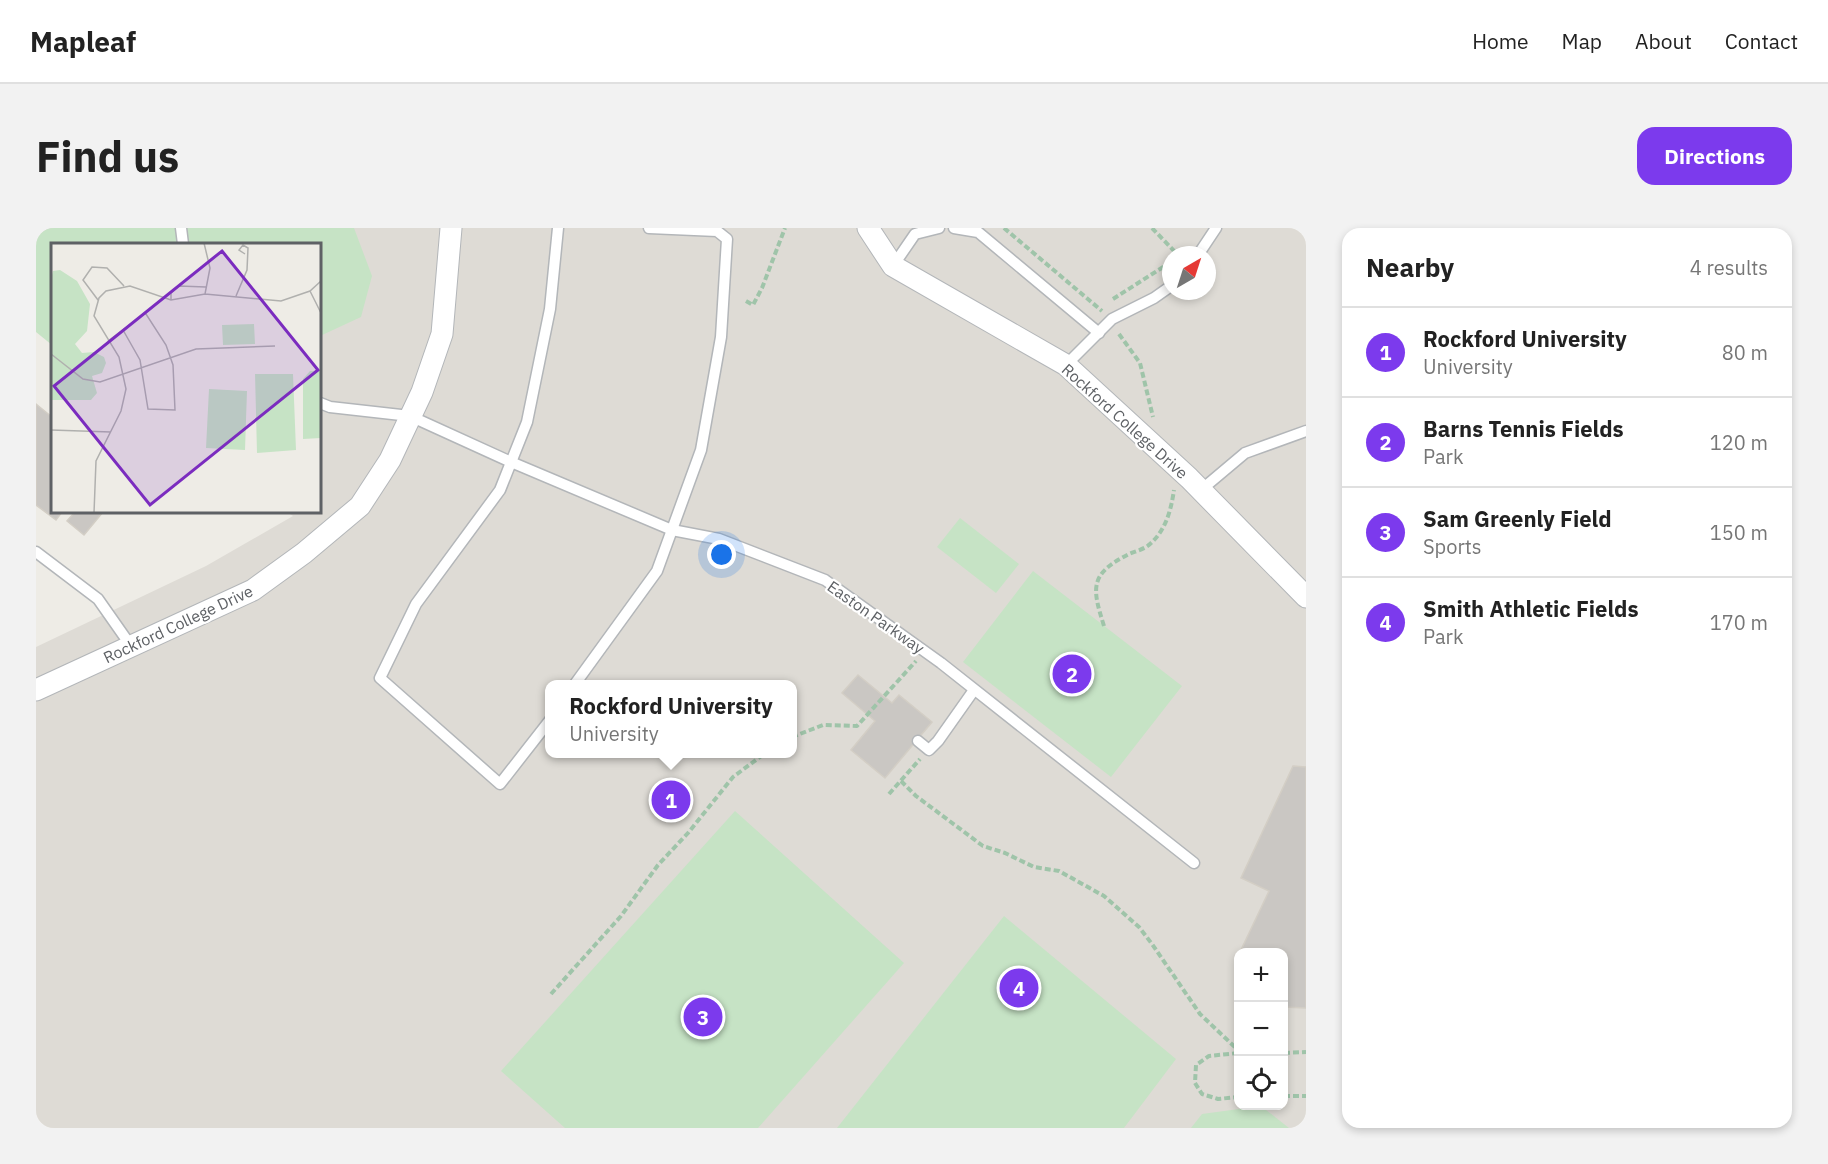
<!DOCTYPE html>
<meta charset="utf-8">
<style>
body{margin:0;font-family:"IBM Plex Sans",sans-serif;background:#f2f2f2;color:#222}
.controls{position:absolute;right:18px;bottom:18px;display:grid;overflow:hidden;border-radius:12px;box-shadow:0 3px 9px #0003}
.controls button{width:54px;height:54px;display:grid;place-items:center;padding:0;border:0;border-bottom:2px solid #e0e0e0;background:#fff;color:#222;font:30px sans-serif}
.compass{position:absolute;left:1126px;top:18px;width:54px;height:54px;border-radius:50%;background:#fff;box-shadow:0 3px 9px #0003;rotate:39deg}
.you{position:absolute;left:686px;top:327px;width:21px;height:21px;margin:-15px;border:4px solid #fff;border-radius:50%;background:#1a73e8;box-shadow:0 0 0 9px #1a73e833}
.badge{display:grid;place-items:center;width:39px;height:39px;border-radius:50%;background:#7c3aed;color:#fff;font-size:20px;font-weight:700}
.pin{position:absolute;translate:-50% -50%;border:3px solid #fff;box-shadow:0 2px 6px #0006}
.popup{position:absolute;left:509px;top:452px;width:252px;height:78px;box-sizing:border-box;display:grid;place-content:center;border-radius:12px;background:#fff;filter:drop-shadow(0 2px 4px #0005);font-size:20px;white-space:nowrap;color:#767676}
.popup b{font-size:22px;color:#222}
.popup::after{content:'';position:absolute;left:50%;top:100%;margin-left:-12px;border:12px solid transparent;border-top-color:#fff}
.list{margin:0;padding:0;list-style:none}
h2{display:flex;justify-content:space-between;align-items:center;height:78px;margin:0;padding:0 24px;font-size:26px}
h2 small{font-size:20px;font-weight:400;color:#767676}
.list li{display:grid;grid-template-columns:39px 1fr auto;gap:18px;align-items:center;box-sizing:border-box;height:90px;padding:0 24px;border-top:2px solid #e0e0e0}
.list b{display:block;font-size:22px;white-space:nowrap}
.list p{margin:0;font-size:20px;white-space:nowrap;color:#767676}
.list em{font-size:20px;font-style:normal;color:#767676}
.icon{flex:none;width:33px;height:33px;fill:none;stroke:currentColor;stroke-width:2;stroke-linecap:round;stroke-linejoin:round}
.map{position:relative;flex:none;width:1270px;height:900px;overflow:hidden;border-radius:18px}
header{display:flex;align-items:center;gap:36px;box-sizing:border-box;height:84px;padding:0 30px;background:#fff;border-bottom:2px solid #e0e0e0}
header strong{font-size:28px}
nav{display:flex;gap:33px;margin-inline-start:auto;font-size:21px}
.intro{display:flex;align-items:center;justify-content:space-between;box-sizing:border-box;height:144px;padding:0 36px}
h1{margin:0;font-size:42px}
.button{padding:15px 27px;border-radius:18px;background:#7c3aed;color:#fff;font-size:21px;font-weight:700}
main{display:flex;gap:36px;padding:0 36px}
aside{flex:1;background:#fff;border-radius:18px;box-shadow:0 3px 9px #0003}
.map>svg:first-child{display:block}
.education{fill:#dedbd5;fill-rule:evenodd}
.green{fill:#c6e3c5}
.building{fill:#cac7c3;stroke:#d3cec5;stroke-width:1.5}
.lines{fill:none;stroke-linecap:round;stroke-linejoin:round}
.lane-casing{stroke:#b3b6b9;stroke-width:13}
.street-casing{stroke:#b3b6b9;stroke-width:23}
.path{stroke:#9fc4a9;stroke-width:4;stroke-dasharray:6 3;stroke-linecap:butt}
.lane{stroke:#fff;stroke-width:10}
.street{stroke:#fff;stroke-width:21}
.labels{text-anchor:middle;stroke-width:4.5;stroke-linejoin:round;paint-order:stroke}
.street-label{font-size:16px;fill:#5e6165;stroke:#fff}
.inset-road{fill:none;stroke:#b0b0ae;stroke-width:1.5}
.view{fill:#7b2cbf;fill-opacity:0.15;stroke:#7b2cbf;stroke-width:3}
.inset-edge{fill:none;stroke:#5e6165;stroke-width:3}
</style>
<header>
<strong>Mapleaf</strong>
<nav><a>Home</a><a>Map</a><a>About</a><a>Contact</a></nav>
</header>
<div class="intro"><h1>Find us</h1><a class="button">Directions</a></div>
<main>
<div class="map">
<svg width="1270" height="900" viewBox="0 0 1270 900">
<rect width="100%" height="100%" fill="#eeece6"/>
<path class="education" d="M0 0H1270V900H0V419L170 338 257 288 251 284H284V16H16ZM1135 27H1171V63H1135ZM514 456H756V526H514ZM1202 724H1248V878H1202Z"/>
<g class="green">
<polygon points="0,0 318,0 336,48 325,89 284,108 284,16 16,16 16,117 0,104"/>
<polygon points="924,290 983,336 960,365 901,319"/>
<polygon points="997,343 1146,458 1075,549 927,434"/>
<polygon points="699,583 868,735 722,900 529,900 465,843"/>
<polygon points="968,688 1140,831 1088,900 801,900"/>
<polygon points="1225,878 1253,900 1155,900 1166,886"/>
</g>
<g class="building">
<polygon points="0,176 16,189 16,284 26,284 20,292 0,277"/>
<polygon points="36,284 67,284 48,307 31,293 38,285"/>
<polygon points="822,447 856,475 863,467 896,494 849,550 815,522 839,493 806,465"/>
<polygon points="1257,538 1270,539 1270,780 1248,779 1248,724 1204,724 1233,663 1205,650"/>
</g>
<g class="lines">
<g class="lane-casing">
<g id="lane">
<polyline points="145,0 147,16"/>
<polyline points="918,0 942,4 1063,105"/>
<polyline points="1162,27 1180,0"/>
<polyline points="857,38 879,6 903,0"/>
<polyline points="1030,137 1076,91 1118,70 1135,58"/>
<polyline points="284,175 294,179 374,188 475,234 636,302 683,311 789,352 905,435 1158,635"/>
<polyline points="1165,262 1209,225 1270,203"/>
<polyline points="0,324 62,371 95,418"/>
<polyline points="539,456 621,343 665,222 685,109 691,11 681,3 613,0"/>
<polyline points="514,492 464,556 344,450 380,376 464,262 491,194 514,81 522,0"/>
<polyline points="882,513 893,522 902,513 938,462"/>
</g>
</g>
<g class="street-casing">
<g id="street">
<polyline points="832,0 857,38 1030,137 1153,250 1270,369"/>
<polyline points="0,462 217,362 268,325 324,278 354,232 386,164 406,106 415,0"/>
</g>
</g>
<g class="path">
<polyline points="968,0 1066,83"/>
<polyline points="1116,0 1142,27"/>
<polyline points="1077,71 1135,34"/>
<polyline points="710,73 717,77 726,60 749,0"/>
<polyline points="1083,106 1104,135 1117,189"/>
<path d="M1068 398C1056 360 1053 346 1093 326 1100 323 1109 321 1114 316 1130 302 1135 282 1138 262"/>
<polyline points="756,509 787,497 821,498 880,433"/>
<polyline points="865,553 880,568 947,618 969,625 998,639 1023,643 1068,668 1103,699 1116,716 1164,786 1202,822"/>
<polyline points="853,566 884,531"/>
<polyline points="515,766 585,688 622,637 652,605 697,549 728,526"/>
<polyline points="1202,825 1173,828 1160,837 1159,855 1166,866 1182,871 1202,869"/>
<polyline points="1248,825 1270,824"/>
<polyline points="1248,868 1270,868"/>
</g>
<use href="#lane" class="lane"/>
<use href="#street" class="street"/>
</g>
<g class="labels">
<g class="street-label">
<text transform="translate(1089 193) rotate(42)" y="6">Rockford College Drive</text>
<text transform="translate(840 389) rotate(35)" y="6">Easton Parkway</text>
<text transform="translate(142 396) rotate(-25)" y="6">Rockford College Drive</text>
</g>
</g>
<g transform="translate(15 15)">
<rect width="270" height="270" fill="#eeece6"/>
<path d="M9 27 26 38 39 61 36 88 24 101 31 110 43 109 53 114 55 120 51 130 41 133 46 150 40 157H0V36L2 28ZM203 81 204 101 172 102 171 82ZM259 128H270V195L252 196V136ZM204 131H242L245 207 206 210ZM158 146 196 148 194 207 155 205Z" fill="#c6e3c5"/>
<path class="inset-road" d="M153 0 159 25 154 51M259 48 270 70M185 53 196 27 197 5 192 2 188 7 194 11M47 57 32 37 41 24 56 25 73 43M120 57V50L128 43 155 44M57 98 93 71H95L115 102 122 122 124 167 97 166 89 117 72 87M0 111 32 136 49 139 145 106 224 103M0 187 60 189M43 270 45 218 70 168 75 146 68 114 43 73 48 55 55 48 79 43 120 57 154 51 230 58 259 48 270 38"/>
<path class="view" d="M171 8 267 127 99 262 3 143Z"/>
<rect width="270" height="270" class="inset-edge"/>
</g>
</svg>
<div class="controls">
<button>+</button>
<button>−</button>
<button><svg class="icon" aria-label="locate" viewBox="0 0 24 24"><circle cx="12" cy="12" r="6"/><path d="M12 2v4M12 18v4M2 12h4M18 12h4"/></svg></button>
</div>
<svg class="compass" viewBox="-18 -18 36 36"><path d="M0-13l5 13h-10z" fill="#e53935"/><path d="M0 13l5-13h-10z" fill="#767676"/></svg>
<div class="you"></div>
<div class="pin badge" style="left:635px;top:572px">1</div>
<div class="popup"><b>Rockford University</b>University</div>
<div class="pin badge" style="left:1036px;top:446px">2</div>
<div class="pin badge" style="left:667px;top:789px">3</div>
<div class="pin badge" style="left:983px;top:760px">4</div>
</div>
<aside>
<h2>Nearby<small>4 results</small></h2>
<ul class="list">
<li><span class="badge">1</span><div><b>Rockford University</b><p>University</p></div><em>80 m</em></li>
<li><span class="badge">2</span><div><b>Barns Tennis Fields</b><p>Park</p></div><em>120 m</em></li>
<li><span class="badge">3</span><div><b>Sam Greenly Field</b><p>Sports</p></div><em>150 m</em></li>
<li><span class="badge">4</span><div><b>Smith Athletic Fields</b><p>Park</p></div><em>170 m</em></li>
</ul>
</aside>
</main>
